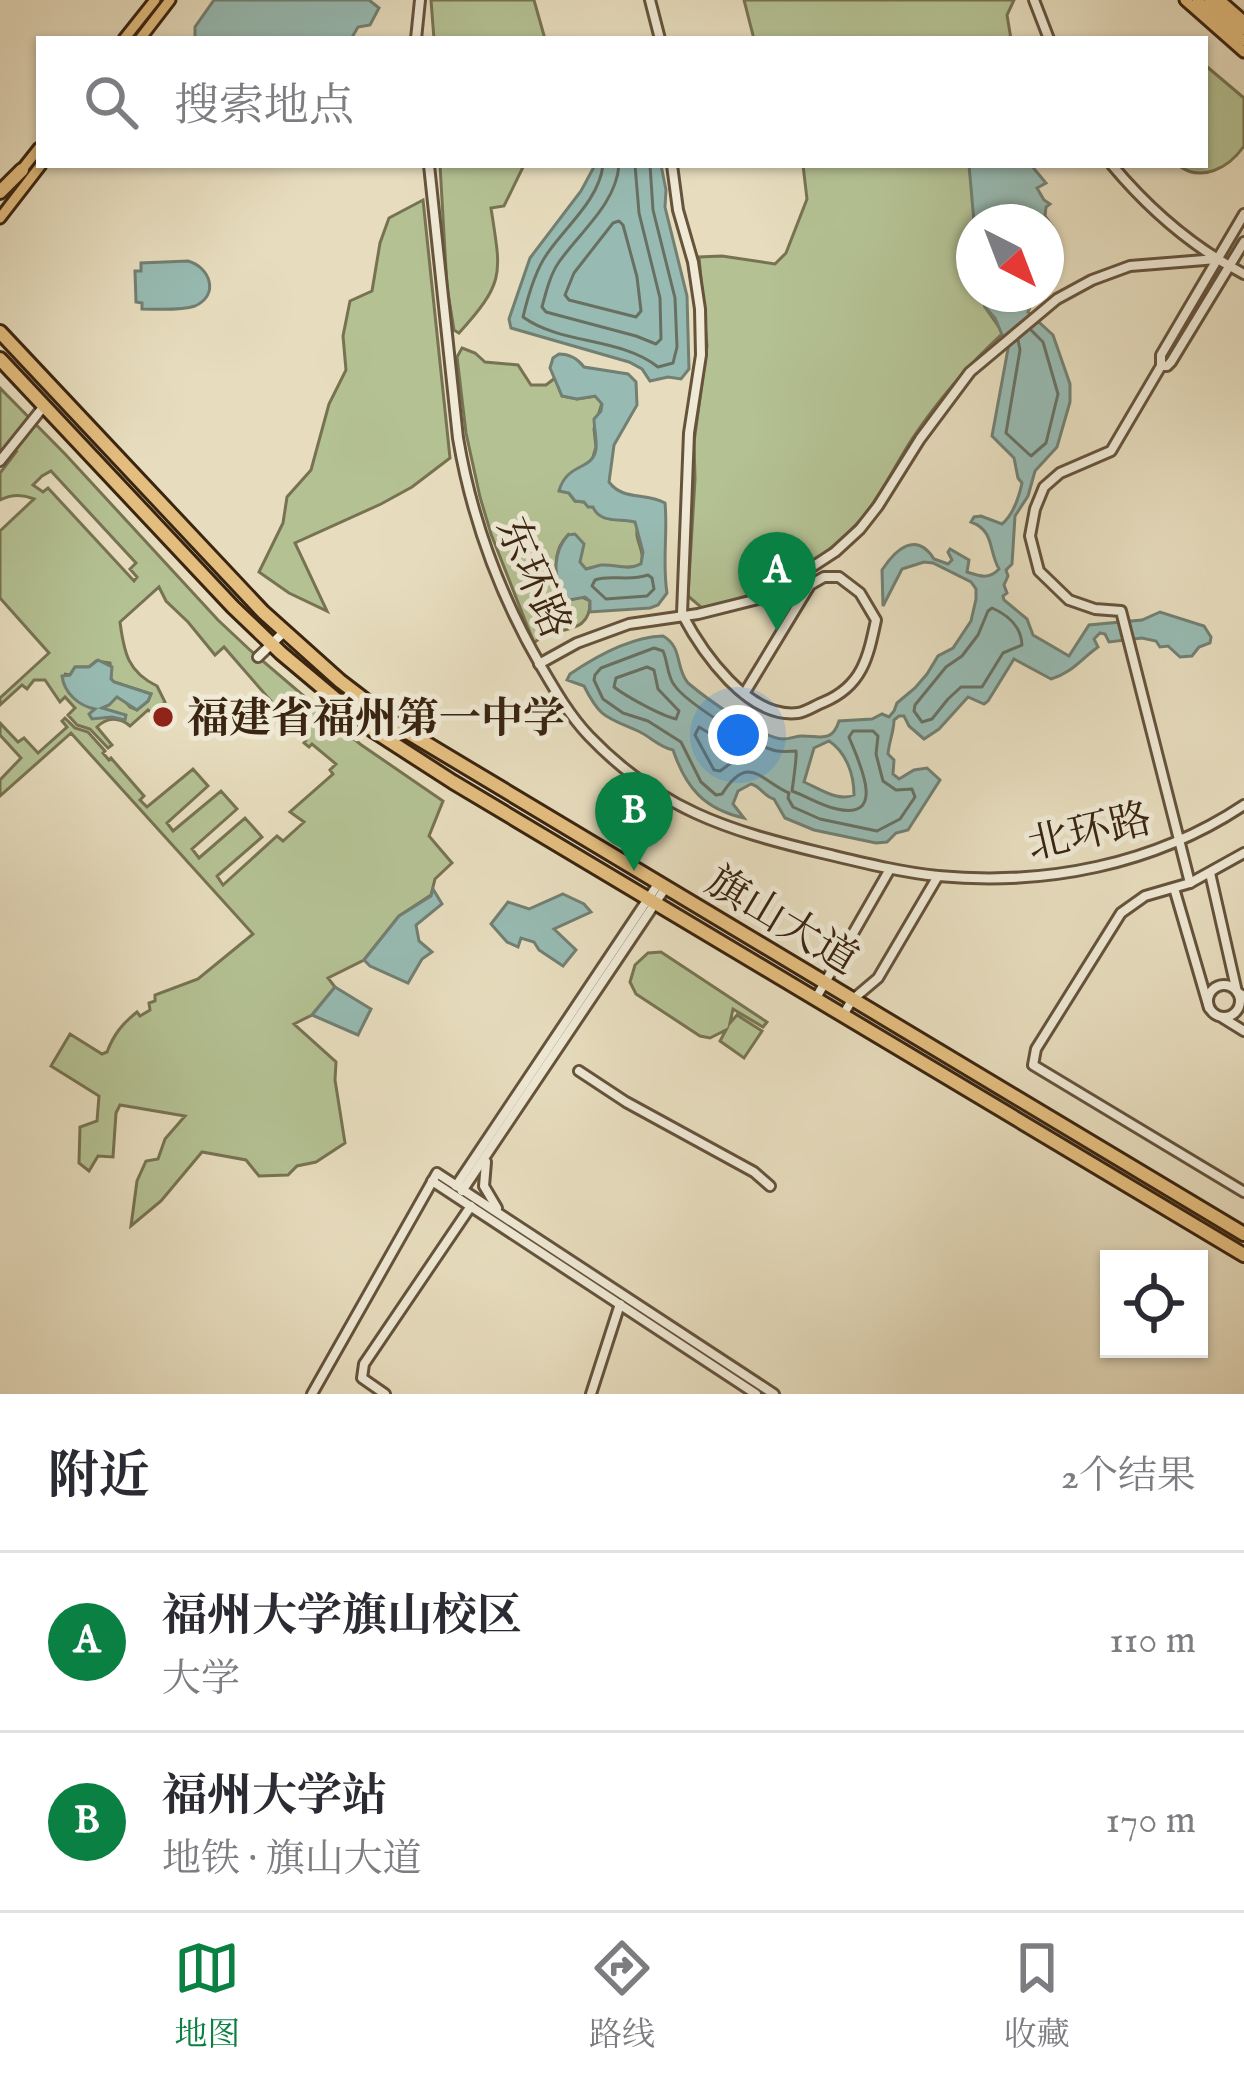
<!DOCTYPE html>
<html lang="zh">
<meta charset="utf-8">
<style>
body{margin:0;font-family:"IM FELL English","Noto Serif SC",serif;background:#f7f7f7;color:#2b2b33}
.controls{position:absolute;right:36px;bottom:36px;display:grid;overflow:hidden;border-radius:0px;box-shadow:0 3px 9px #0004}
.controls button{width:108px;height:108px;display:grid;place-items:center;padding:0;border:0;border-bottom:3px solid #e1e1e2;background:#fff;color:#2b2b33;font:60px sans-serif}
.compass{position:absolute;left:956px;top:204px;width:108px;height:108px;border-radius:50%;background:#fff;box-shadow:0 3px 9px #0004;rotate:138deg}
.you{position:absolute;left:738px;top:735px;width:42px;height:42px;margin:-30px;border:9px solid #fff;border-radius:50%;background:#1a73e8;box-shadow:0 0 0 18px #1a73e833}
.badge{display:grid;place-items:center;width:78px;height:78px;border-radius:50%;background:#0b8043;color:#fff;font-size:39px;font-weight:700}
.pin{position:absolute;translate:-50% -99px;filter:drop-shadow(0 3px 6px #0008)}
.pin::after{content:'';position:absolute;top:63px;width:42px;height:36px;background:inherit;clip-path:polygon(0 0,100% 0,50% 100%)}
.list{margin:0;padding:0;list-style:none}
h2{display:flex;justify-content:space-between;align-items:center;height:156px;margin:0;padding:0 48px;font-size:51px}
h2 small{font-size:39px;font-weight:400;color:#7c7c81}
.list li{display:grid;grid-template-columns:78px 1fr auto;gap:36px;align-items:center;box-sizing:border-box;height:180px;padding:0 48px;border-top:3px solid #e1e1e2}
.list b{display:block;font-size:45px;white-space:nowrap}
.list p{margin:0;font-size:39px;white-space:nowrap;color:#7c7c81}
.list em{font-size:39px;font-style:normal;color:#7c7c81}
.icon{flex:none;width:66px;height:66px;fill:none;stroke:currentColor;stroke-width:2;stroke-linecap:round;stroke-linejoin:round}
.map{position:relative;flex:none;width:1244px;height:1394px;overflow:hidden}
.search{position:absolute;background:#fff;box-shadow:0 3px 9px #0004;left:36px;right:36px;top:36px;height:132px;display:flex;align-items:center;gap:30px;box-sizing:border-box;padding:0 42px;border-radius:0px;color:#7c7c81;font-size:45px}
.sheet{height:516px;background:#fff}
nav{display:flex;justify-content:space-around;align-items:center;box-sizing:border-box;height:168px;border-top:3px solid #e1e1e2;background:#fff;font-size:33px;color:#7c7c81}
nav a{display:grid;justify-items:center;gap:6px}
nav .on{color:#0b8043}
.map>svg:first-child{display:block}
.green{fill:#b4c193;stroke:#777352;stroke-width:3;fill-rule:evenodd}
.water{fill:#97bbb3;stroke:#727f72;stroke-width:3;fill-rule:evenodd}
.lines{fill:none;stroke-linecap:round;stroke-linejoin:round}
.shore{stroke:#687062;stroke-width:3}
.minor-casing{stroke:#65533c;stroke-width:14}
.major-casing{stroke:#3a2511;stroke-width:15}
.highway-casing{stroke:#3a2511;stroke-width:18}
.minor{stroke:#efe9d5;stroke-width:8}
.major{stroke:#e4be7f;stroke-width:9}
.highway{stroke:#e4be7f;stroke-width:12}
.poi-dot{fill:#8f2418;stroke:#efe9d5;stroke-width:4.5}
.labels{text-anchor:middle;stroke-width:10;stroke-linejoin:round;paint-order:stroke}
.street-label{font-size:42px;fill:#3a2511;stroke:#efe9d5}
.poi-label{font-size:42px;font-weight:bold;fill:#3a2511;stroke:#efe9d5;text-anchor:start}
</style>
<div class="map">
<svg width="1244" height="1394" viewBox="0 0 1244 1394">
<rect width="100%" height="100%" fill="#e7ddbe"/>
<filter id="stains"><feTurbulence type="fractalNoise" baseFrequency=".00167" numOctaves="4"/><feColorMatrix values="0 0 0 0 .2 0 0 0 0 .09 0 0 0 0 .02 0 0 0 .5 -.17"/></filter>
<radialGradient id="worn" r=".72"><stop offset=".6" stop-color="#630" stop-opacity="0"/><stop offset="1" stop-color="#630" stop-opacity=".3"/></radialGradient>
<g class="green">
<polygon points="431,0 534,0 545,39 434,39"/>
<polygon points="744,0 1014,0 1007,15 1011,39 754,39"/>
<path d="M1205 65 1244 98V146C1229 168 1201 183 1178 165H1205Z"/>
<path d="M440 165H524L504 206 491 208C501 274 506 281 459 333L454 330 447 287Z"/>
<path d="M803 165H969L975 211 974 294H982L985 307 1003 333C968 365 938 400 912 439 895 465 882 494 862 518 822 564 762 597 702 608L688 596 695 479 694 442 707 346 699 257 722 256 775 264 786 253 807 199Z"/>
<polygon points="423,200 450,458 412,487 381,504 295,543 327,611 289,593 259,572 283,523 287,497 311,470 329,404 346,370 343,336 350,301 372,291 380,243 389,218"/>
<path d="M462 348 475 353 485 362 518 365 531 385H546L555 378 562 396 577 399 596 396 602 403 594 429 596 447 593 457 568 492 575 501 584 502 611 519 622 518 635 522 638 527C633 539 646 550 641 564 624 572 607 563 586 569L581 567 568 535C553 550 556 566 558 586L590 601C591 639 553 623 534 643L491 534 480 497 466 433 457 357Z"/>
<path d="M0 388 66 455 218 620 251 651 360 744 443 801 429 836 452 863 435 879 431 895 399 916 364 960 328 978 335 987 312 1015 294 1024 336 1062 335 1080 345 1143 316 1162 297 1166 288 1175 259 1176 246 1160 202 1152 161 1201 131 1226 137 1181 146 1161 158 1159 165 1139 185 1116 120 1105 116 1113 113 1157 98 1156 89 1171 79 1163 80 1127 97 1121 99 1096 51 1066 70 1034 102 1054 107 1052C114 1034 122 1024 137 1012L140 1016 150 1010 149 1003 155 1001V995L198 979 253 934 71 733 0 796V780L21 758 0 735V723L18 742 24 738 38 753 67 727 62 721 65 718 75 728 88 732 105 751 103 753 109 760 111 758 144 796 140 800 147 807 193 769 208 786 167 823 173 831 221 791 237 809 192 849 199 858 245 818 262 837 217 876 223 885 277 836 283 841 304 822 290 812 333 774 330 770 336 764 312 744 309 747 304 743 306 740 285 722 280 726 276 721 278 717 269 706 271 701 224 647 215 655 188 622 166 601 159 587 120 622C124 653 128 672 157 686L165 702 152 713 148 710 130 726C119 717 107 717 97 727L112 745 108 748 90 729 77 725 68 715 75 708 65 697 60 702 45 680H34L27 689 22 685 0 705V698L49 653 0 598V531L34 499C22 494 12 494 0 500V473L16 452 0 451ZM51 471 136 563 130 569 137 577 134 581 48 488 43 492 33 485 42 476ZM96 661 110 663 111 679 114 682 151 694 148 701 137 710 130 707 122 698 64 674 70 675 75 667H89Z"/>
<polygon points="661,952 767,1022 763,1027 733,1009 730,1023 737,1015 762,1031 744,1058 720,1041 726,1030 710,1038 700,1036 636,994 630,982 635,965 648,953"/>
</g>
<g class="water">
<polygon points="214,0 369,0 379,8 370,25 358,27 351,39 195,39 195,27"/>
<polygon points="595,165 661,165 666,190 665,207 687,296 689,369 681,379 668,377 650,381 642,369 629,362 511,328 509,319 530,258 581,191"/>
<polygon points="969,165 1031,165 1046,183 1037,188 1044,200 1050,204 1046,207 1045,216 1052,226 1046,234 1046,222 974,222"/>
<path d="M188 261C210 267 220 295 195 306 180 311 158 309 142 309V303L136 302 135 271H141V263Z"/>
<path d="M982 294H1045L1031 305 1028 312 1053 335 1070 384V402L1057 447 1035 471 1028 496 1015 516 1012 564 1006 570 1008 576 1004 585 1007 593 1003 596 1004 600 1027 619 1033 635 1069 656 1089 625 1142 620 1160 612 1204 626 1211 637 1210 643 1199 647 1192 656 1180 657 1168 646 1160 647 1156 641 1142 638 1109 642 1105 634 1100 633 1094 639 1098 647C1081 659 1072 673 1051 679L1014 659 988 701 984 704 968 697 939 729 924 739 909 726 904 716H899L894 720C894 731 889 742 888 754L894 760 893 774 899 779 914 770 927 768 940 780 908 830 896 833 887 842 876 843 814 830 785 818 774 799C764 797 762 787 751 784L738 791 733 804 744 818C704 809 686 788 673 750 659 747 651 737 638 731 606 717 600 718 584 686L567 680 570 674C595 657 630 637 663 636 683 647 675 668 688 683 707 699 761 738 783 739 790 739 796 736 802 736 821 736 832 743 839 721L872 719 882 714 889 717 894 711 897 703 915 688 927 674 938 656 953 648 971 621 976 599V589L971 582 933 563 924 562 902 569 883 606 882 570C895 550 916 530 934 559L948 564 952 560 948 552 950 549 969 560 967 572C979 576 989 580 999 569 988 550 995 531 971 522L974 517 981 516 1002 524C1014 514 1019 497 1022 483L1018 478 1014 458 992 436 1008 349 995 318 985 307ZM829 741C846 752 854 774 854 795 838 802 820 789 804 782L814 748Z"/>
<path d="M559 354C569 354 578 359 584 367L628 374 636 382 637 405 614 445 609 482C623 501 645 492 665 503 668 533 662 562 667 593L658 605 650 608 590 612V601L585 597 564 601 560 596C555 574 552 553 568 535L575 534 584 544 580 562 586 569C591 568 596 566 601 565 616 564 627 571 641 564L643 552 635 522C620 518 600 524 593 507H588L584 502 575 501 569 493 559 491C567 462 593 471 596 449 597 439 594 428 594 419L601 411 602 404 595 396 577 399 562 396 550 368 553 358Z"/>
<path d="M98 660 112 667 111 679 114 682 151 694 148 701 137 710 117 697 109 705 102 708 126 715 125 720 112 717 92 719 89 714 95 709C79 706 64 693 62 676L70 675 75 667H89Z"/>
<polygon points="433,889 442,904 416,925 419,941 432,952 422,959 408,983 370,966 364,960 399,916 431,896"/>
<polygon points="563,894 584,904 591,912 554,929 576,950 563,966 539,950 534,942 521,938 518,947 507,942 491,924 508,902 529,909"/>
<polygon points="335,987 371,1009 358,1035 312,1015"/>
</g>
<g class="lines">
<g class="shore">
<path d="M603 165C599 200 566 226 547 254 535 271 528 296 523 317 562 345 620 337 658 367L673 363 677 347 675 298 653 210 650 165"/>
<path d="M619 165C616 204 580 232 559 262 550 275 546 292 542 307L546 312 636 336 656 344 661 339 660 298 639 213 635 165"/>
<polygon points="619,221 623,225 637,277 641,311 636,317 569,300 565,295 574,273 613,223"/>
<polyline points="1018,340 1020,350 1006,433 1031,456 1046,443 1058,394 1043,342 1031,330"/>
<path d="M648 575 652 578 654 589 647 596 606 599 592 586 595 580C611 574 627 582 648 575Z"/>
<path d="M992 608C1008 615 1021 626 1022 645L1003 653 982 687H961L948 699 932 719 922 722 914 711 915 705 946 667 962 656 978 635 988 611Z"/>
<path d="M654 648 663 651C668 662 667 677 675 686 687 703 758 748 777 751 784 752 790 751 796 751 797 756 793 784 792 791 806 796 822 806 837 809 890 821 856 756 849 737L853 731H873L878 736 876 754 883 781 896 790 912 789 915 797 900 819 877 831 820 819 793 807 788 798 789 793C761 781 749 752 722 794L716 795 701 782 681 742 648 721 623 713 603 699 594 680 595 675 601 668Z"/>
<path d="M647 667 654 670 658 689 679 711 676 719C662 716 627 697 614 687L616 678Z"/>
<polygon points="699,727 737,750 738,758 720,771 714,770 695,735"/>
</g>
<g class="minor-casing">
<g id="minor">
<polyline points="650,0 660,39"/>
<polyline points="1034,0 1049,39"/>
<polyline points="416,39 420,0"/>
<path d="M429 165 458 438C472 521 500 596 542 668 556 692 570 716 589 736 659 809 726 830 822 853 860 862 899 872 938 876 1045 886 1154 865 1244 805"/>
<path d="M672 165 678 210 693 262 700 309 701 355 689 433 682 614C702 652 748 719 798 713 806 712 816 705 824 702 862 686 868 658 876 620L860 593 839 577H824L810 585 744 694"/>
<path d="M1112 165C1148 208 1194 248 1244 274"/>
<polyline points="1161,366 1167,366 1171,362 1244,242"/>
<polyline points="0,461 44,406"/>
<polyline points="258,657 284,632"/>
<polyline points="539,664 577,643 629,624 698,614 766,597 835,552 860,529 878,506 920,439 970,372 1057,299 1092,280 1130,266 1217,259"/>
<polyline points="1244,853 1190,883 1145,896 1121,913 1036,1049 1033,1065 1244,1192"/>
<polyline points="1210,873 1237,992 1244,996"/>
<polyline points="1190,883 1121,611 1095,609 1069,600 1039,571 1030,536 1035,509 1044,487 1060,473 1111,451 1161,366 1161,355 1244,214"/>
<polyline points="1174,888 1209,1008"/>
<circle cx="1224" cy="1001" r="16"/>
<polyline points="816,998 890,869"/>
<polyline points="843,1015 852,1000 878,978 938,876"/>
<polyline points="1223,1018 1244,1031"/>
<polyline points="579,1071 626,1102 754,1172 770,1186"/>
<polyline points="486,1162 484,1186 497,1208"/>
<polyline points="432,1181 756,1394"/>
<polyline points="456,1186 658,884"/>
<polyline points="462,1191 666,887"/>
<polyline points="312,1394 437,1173 774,1394"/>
<polyline points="385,1394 362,1378 364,1364 471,1206"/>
<polyline points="591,1394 620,1304"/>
</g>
</g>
<g class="major-casing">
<g id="major">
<polyline points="1185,0 1244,52"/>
<polyline points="1197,0 1244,41"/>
<polyline points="1209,0 1244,30"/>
<polyline points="1220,0 1244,21"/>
<polyline points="124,39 155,0"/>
<polyline points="140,39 170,0"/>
<polyline points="20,172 39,148"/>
<polyline points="0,218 41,165"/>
</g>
</g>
<g class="highway-casing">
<g id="highway">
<polyline points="0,192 22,170"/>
<polyline points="0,332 263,612 340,681 404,730 1244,1234"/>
<polyline points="0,359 233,607 281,653 374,731 453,782 1244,1255"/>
</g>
</g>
<use href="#minor" class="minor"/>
<use href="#major" class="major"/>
<use href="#highway" class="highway"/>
</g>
<circle class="poi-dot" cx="163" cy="717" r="12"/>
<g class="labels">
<g class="street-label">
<text transform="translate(535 577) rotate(67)" y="15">东环路</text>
<text transform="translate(1089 830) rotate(-13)" y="15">北环路</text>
<text transform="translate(783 919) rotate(31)" y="15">旗山大道</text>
</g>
<g class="poi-label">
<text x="187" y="732">福建省福州第一中学</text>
</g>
</g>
<rect width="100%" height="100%" filter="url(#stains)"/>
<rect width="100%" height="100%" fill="url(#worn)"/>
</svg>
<div class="controls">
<button><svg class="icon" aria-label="locate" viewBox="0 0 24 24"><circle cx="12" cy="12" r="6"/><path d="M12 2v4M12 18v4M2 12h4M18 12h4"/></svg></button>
</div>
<svg class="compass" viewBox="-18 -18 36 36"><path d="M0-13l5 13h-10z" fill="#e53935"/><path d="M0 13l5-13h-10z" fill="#7c7c81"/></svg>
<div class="you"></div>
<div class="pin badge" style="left:777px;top:631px">A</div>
<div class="pin badge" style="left:634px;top:871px">B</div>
<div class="search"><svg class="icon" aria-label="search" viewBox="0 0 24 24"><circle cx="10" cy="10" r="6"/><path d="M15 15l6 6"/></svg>搜索地点</div>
</div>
<section class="sheet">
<h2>附近<small>2个结果</small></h2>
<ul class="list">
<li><span class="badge">A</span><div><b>福州大学旗山校区</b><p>大学</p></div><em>110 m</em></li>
<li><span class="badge">B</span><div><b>福州大学站</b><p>地铁 · 旗山大道</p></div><em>170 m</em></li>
</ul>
</section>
<nav>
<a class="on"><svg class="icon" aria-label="map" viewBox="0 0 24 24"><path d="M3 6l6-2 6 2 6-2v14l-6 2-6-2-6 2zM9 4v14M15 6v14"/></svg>地图</a>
<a><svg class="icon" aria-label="directions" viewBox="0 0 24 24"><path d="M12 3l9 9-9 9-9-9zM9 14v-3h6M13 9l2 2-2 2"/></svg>路线</a>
<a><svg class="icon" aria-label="saved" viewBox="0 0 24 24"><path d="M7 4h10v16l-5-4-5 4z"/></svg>收藏</a>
</nav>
